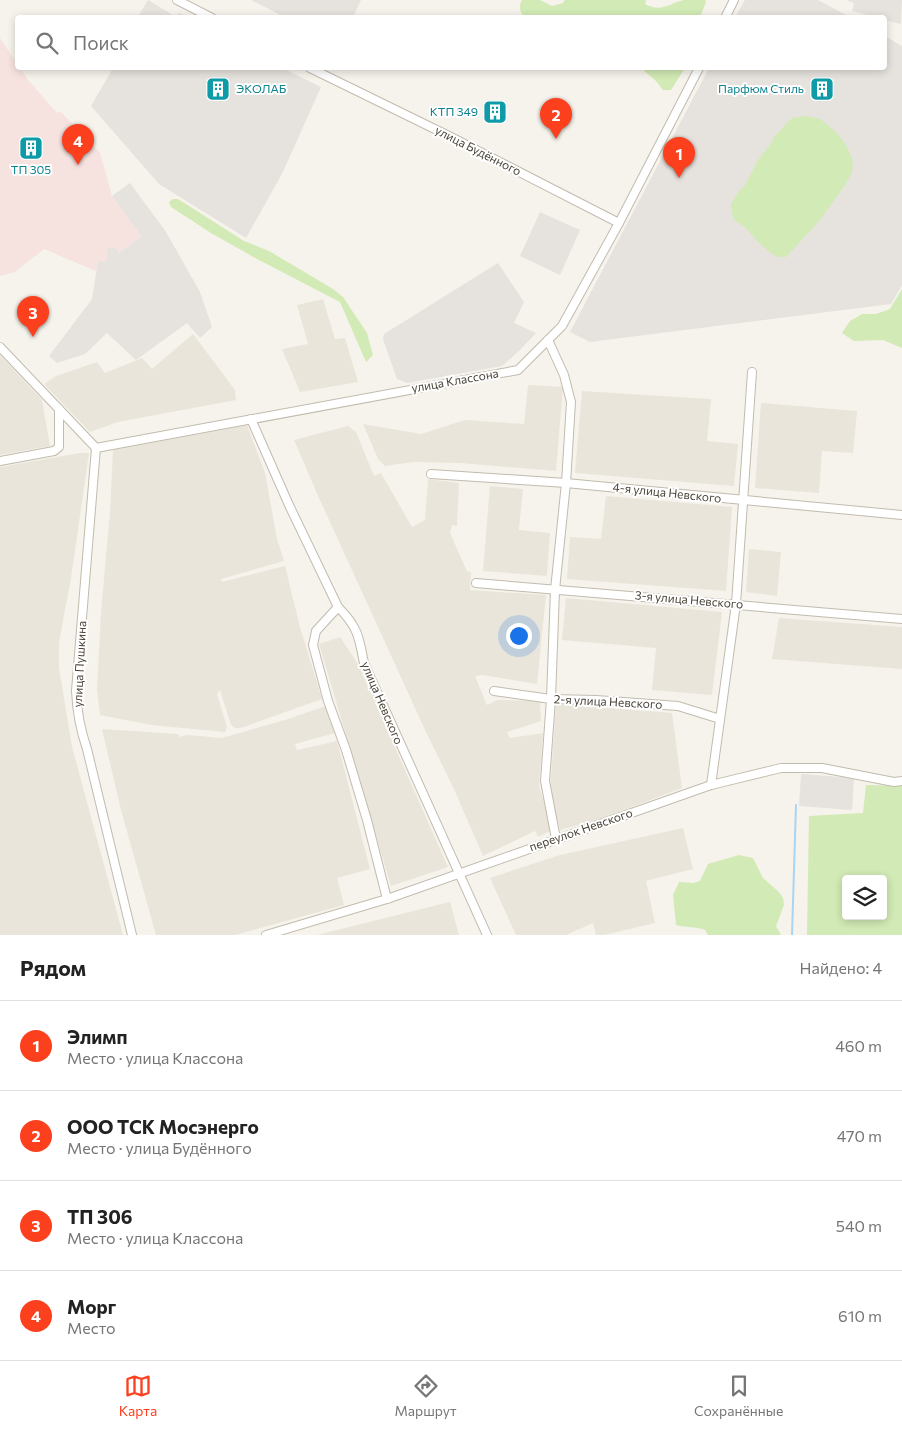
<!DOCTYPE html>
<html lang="ru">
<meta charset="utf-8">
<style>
body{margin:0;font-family:Commissioner,sans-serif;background:#f2f2f2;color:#222}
.controls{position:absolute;right:15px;bottom:15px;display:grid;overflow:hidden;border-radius:5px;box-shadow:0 2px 8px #0003}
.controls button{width:45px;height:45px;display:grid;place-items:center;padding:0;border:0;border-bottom:1px solid #e0e0e0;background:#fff;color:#222;font:25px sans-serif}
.you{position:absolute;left:518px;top:635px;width:18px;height:18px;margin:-12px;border:4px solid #fff;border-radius:50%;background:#1a73e8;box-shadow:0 0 0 8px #1a73e833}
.badge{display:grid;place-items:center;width:32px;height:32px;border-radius:50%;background:#fc3f1d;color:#fff;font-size:16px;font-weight:700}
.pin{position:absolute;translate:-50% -41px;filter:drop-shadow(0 1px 2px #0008)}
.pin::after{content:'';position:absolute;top:26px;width:18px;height:15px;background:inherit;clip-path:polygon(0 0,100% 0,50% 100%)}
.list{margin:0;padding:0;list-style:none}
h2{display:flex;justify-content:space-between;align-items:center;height:65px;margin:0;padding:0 20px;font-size:21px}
h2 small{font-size:16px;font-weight:400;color:#767676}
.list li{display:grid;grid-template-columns:32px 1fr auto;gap:15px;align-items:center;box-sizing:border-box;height:90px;padding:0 20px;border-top:1px solid #e0e0e0}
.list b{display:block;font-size:19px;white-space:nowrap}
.list p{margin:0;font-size:16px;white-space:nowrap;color:#767676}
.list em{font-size:16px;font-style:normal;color:#767676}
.icon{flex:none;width:28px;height:28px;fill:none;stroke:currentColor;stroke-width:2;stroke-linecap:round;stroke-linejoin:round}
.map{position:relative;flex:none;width:902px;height:935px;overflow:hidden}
.search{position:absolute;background:#fff;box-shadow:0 2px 8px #0003;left:15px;right:15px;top:15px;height:55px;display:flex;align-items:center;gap:12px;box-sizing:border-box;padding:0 18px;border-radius:5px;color:#767676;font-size:19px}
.sheet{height:425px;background:#fff}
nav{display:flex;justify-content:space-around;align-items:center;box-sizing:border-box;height:70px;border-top:1px solid #e0e0e0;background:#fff;font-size:14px;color:#767676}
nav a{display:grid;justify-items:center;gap:2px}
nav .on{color:#fc3f1d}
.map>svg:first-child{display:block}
.residential{fill:#eae5da}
.industrial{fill:#e6e2dd}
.medical{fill:#f6e3e0}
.green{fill:#d2eab5;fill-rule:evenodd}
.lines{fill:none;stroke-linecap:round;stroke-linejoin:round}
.stream{stroke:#a9d4f2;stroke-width:2}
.minor-casing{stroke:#c2bbae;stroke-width:10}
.minor{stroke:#fff;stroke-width:8}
.labels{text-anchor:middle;stroke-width:4;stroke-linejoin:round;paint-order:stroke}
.culture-label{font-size:12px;fill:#0d838f;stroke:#fff;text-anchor:end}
.street-label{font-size:12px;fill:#4b4439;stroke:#fff}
</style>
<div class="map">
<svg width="902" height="935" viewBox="0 0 902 935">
<rect width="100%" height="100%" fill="#f6f3ec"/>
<g class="residential">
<polygon points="323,299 335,339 345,338 358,382 300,392 282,349 308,344 297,305"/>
<polygon points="193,334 235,390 236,400 118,422 90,432 44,384 56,376 97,362 105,373 142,358 152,369"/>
<polygon points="0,355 42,400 50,446 0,455"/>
<polygon points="528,385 563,387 556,471 461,463 413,462 385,466 378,459 363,424 421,434 465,420 524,424"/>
<polygon points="582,391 711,399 707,441 738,444 734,486 575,473"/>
<polygon points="761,403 857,411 853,453 822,451 819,493 755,488"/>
<polygon points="247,425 265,473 277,539 284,561 221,579 222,582 285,566 300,627 322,699 241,728 235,728 231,725 220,690 217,694 227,727 225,732 151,725 100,715 97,690 101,612 110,512 113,450"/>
<polygon points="348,426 356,432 374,476 381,473 412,527 425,520 428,479 459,483 457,526 452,525 450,533 467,571 471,572 470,590 546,595 537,684 483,675 475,676 487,705 497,700 540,701 541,721 507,732 510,738 543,733 539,786 552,830 538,837 535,831 483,856 454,789 426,732 319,498 294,440"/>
<polygon points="80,453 89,453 71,578 59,642 59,668 72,747 123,935 0,935 0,467"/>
<polygon points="490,486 523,489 519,530 550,533 547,576 483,571"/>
<polygon points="606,496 732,507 726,591 567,579 570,537 601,539"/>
<polygon points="749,549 781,552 777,596 746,592"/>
<polygon points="566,598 722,612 712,695 652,690 656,648 562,640"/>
<polygon points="779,618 902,627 902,669 772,659"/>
<polygon points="340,637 358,664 448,867 391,886 319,644"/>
<polygon points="556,704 672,713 682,788 597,820 560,830 550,792"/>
<polygon points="326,706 335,733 295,744 297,750 337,741 370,869 337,878 344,905 235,935 156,935 121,810 102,729 178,734 180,737 187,735 222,738 285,720"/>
<polygon points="683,828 693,869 646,881 655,923 604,935 596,935 593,923 566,935 516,935 490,878 560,855"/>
<polygon points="450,902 459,935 317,935 329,932"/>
</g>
<g class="industrial">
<polygon points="148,0 176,17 179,13 186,17 186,18 138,17"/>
<polygon points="251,0 361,0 353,17 286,18"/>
<polygon points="745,0 818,0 850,17 735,17"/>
<polygon points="846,0 902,0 901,24 885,20 884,18 876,17 852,11 854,3"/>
<polygon points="885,36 902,46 902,285 891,304 590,342 570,332 709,68 884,68"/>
<polygon points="113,68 282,68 321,87 282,174 246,238 159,184 91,106"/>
<polygon points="130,183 166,232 200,292 212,327 200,338 187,323 136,360 107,333 85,354 57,363 49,356 92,299 98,261 108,247 116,248 119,253 141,236 112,196"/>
<polygon points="540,212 580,230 560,275 520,256"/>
<polygon points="498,263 524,302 514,323 536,333 520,350 502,366 407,383 397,379 383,339 384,334"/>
<polygon points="801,774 854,778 852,810 799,806"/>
</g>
<polygon class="medical" points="0,38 17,64 18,68 20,68 28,80 57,113 60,111 100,153 112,196 141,236 119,253 116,248 108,247 106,263 98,261 96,271 44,249 15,272 0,276"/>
<g class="green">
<path d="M522 0H540L552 6 563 3 565 0H646L645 4C661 13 670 3 684 0 691 0 698 0 705 0L706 2 700 17 525 18C520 12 518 7 522 0Z"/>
<polygon points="641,68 685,68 671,90 663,90 656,81"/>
<polygon points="806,116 820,119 837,133 846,145 852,158 853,165 852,172 845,185 820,220 786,257 778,257 771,253 759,243 745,227 738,223 733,218 731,204 739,191 744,187 758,160 772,142 775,136 792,118"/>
<polygon points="173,199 178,199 244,241 269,251 333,289 343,297 367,333 373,355 366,362 340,302 257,259 211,233 171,207 169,202"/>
<polygon points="902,289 902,348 883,340 854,341 842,333 850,321 862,314 876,314 890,309"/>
<path d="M866 785 902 786V935H807L809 816 863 813ZM846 879H883V916H846Z"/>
<path d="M739 855 753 858 763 878 779 892 783 898 784 905 776 926 781 935H708L705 930C695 926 686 928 676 925L673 895 679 882 693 883 700 881 708 864Z"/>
</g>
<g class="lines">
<polyline class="stream" points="792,935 796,805"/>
<g class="minor-casing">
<g id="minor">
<polyline points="177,0 212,18"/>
<polyline points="725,18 734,0"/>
<polyline points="310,68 447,135 619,223"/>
<polyline points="548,340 564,375 571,402 566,483 555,590 551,699 545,781 556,839"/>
<polyline points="0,347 96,448"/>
<path d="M251 419 289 505 338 607C358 627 359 637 364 663L487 935"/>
<polyline points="96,448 518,370 562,326 619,223 699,68"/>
<path d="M96 448 76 691C77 712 80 729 87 749L132 935"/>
<polyline points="0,461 54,451 59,447 59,409"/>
<polyline points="431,474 566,483 902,515"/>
<polyline points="476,583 902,619"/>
<polyline points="338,607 316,631 313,645 328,701 346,750 367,820 387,899"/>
<polyline points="494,691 551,699 596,700 678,706 720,719"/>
<polyline points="711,785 736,604 752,372"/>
<polyline points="266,935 387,899 711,785 781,768 822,768 894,782 902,781"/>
</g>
</g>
<use href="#minor" class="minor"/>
</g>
<defs>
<g id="building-square" transform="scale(1.25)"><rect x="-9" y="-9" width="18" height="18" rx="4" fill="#0f9aa8" stroke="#fff"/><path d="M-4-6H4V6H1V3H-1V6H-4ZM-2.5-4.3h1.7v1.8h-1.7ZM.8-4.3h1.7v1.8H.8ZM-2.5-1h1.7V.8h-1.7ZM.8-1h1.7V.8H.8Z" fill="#fff"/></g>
</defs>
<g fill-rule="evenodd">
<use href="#building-square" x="218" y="89"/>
<use href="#building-square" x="822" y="89"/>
<use href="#building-square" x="495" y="112"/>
<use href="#building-square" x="31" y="148"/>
</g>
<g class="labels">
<g class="culture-label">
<text x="236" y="93" text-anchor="start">ЭКОЛАБ</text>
<text x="804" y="93">Парфюм Стиль</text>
<text x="478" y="116">КТП 349</text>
<text x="31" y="174" text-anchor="middle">ТП 305</text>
</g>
<g class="street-label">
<text transform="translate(478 151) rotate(27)" y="4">улица Будённого</text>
<text transform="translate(455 381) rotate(-10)" y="4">улица Классона</text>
<text transform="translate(667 493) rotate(6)" y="4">4-я улица Невского</text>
<text transform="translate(689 600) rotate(5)" y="4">3-я улица Невского</text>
<text transform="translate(80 664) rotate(-87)" y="4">улица Пушкина</text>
<text transform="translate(608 702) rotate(3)" y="4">2-я улица Невского</text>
<text transform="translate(382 703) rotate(67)" y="4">улица Невского</text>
<text transform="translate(581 830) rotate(-19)" y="4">переулок Невского</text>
</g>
</g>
</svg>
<div class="controls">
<button><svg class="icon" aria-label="layers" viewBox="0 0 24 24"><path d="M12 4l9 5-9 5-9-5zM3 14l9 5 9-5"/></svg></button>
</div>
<div class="you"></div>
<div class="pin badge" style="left:679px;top:178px">1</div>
<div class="pin badge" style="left:556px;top:139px">2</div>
<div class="pin badge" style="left:33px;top:337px">3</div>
<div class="pin badge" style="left:78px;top:165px">4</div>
<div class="search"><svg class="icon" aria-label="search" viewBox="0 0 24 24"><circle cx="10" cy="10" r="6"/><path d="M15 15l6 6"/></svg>Поиск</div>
</div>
<section class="sheet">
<h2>Рядом<small>Найдено: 4</small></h2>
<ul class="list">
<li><span class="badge">1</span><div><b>Элимп</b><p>Место · улица Классона</p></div><em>460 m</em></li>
<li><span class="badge">2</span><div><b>ООО ТСК Мосэнерго</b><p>Место · улица Будённого</p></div><em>470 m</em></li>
<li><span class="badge">3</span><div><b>ТП 306</b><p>Место · улица Классона</p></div><em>540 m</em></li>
<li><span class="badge">4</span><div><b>Морг</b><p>Место</p></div><em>610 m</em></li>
</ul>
</section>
<nav>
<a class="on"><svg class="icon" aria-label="map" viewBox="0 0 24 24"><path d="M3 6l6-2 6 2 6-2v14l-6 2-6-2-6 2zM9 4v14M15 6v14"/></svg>Карта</a>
<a><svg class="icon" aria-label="directions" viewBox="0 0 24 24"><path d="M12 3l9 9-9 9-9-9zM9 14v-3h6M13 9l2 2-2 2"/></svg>Маршрут</a>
<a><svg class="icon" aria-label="saved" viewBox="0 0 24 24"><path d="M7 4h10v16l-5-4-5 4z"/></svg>Сохранённые</a>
</nav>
